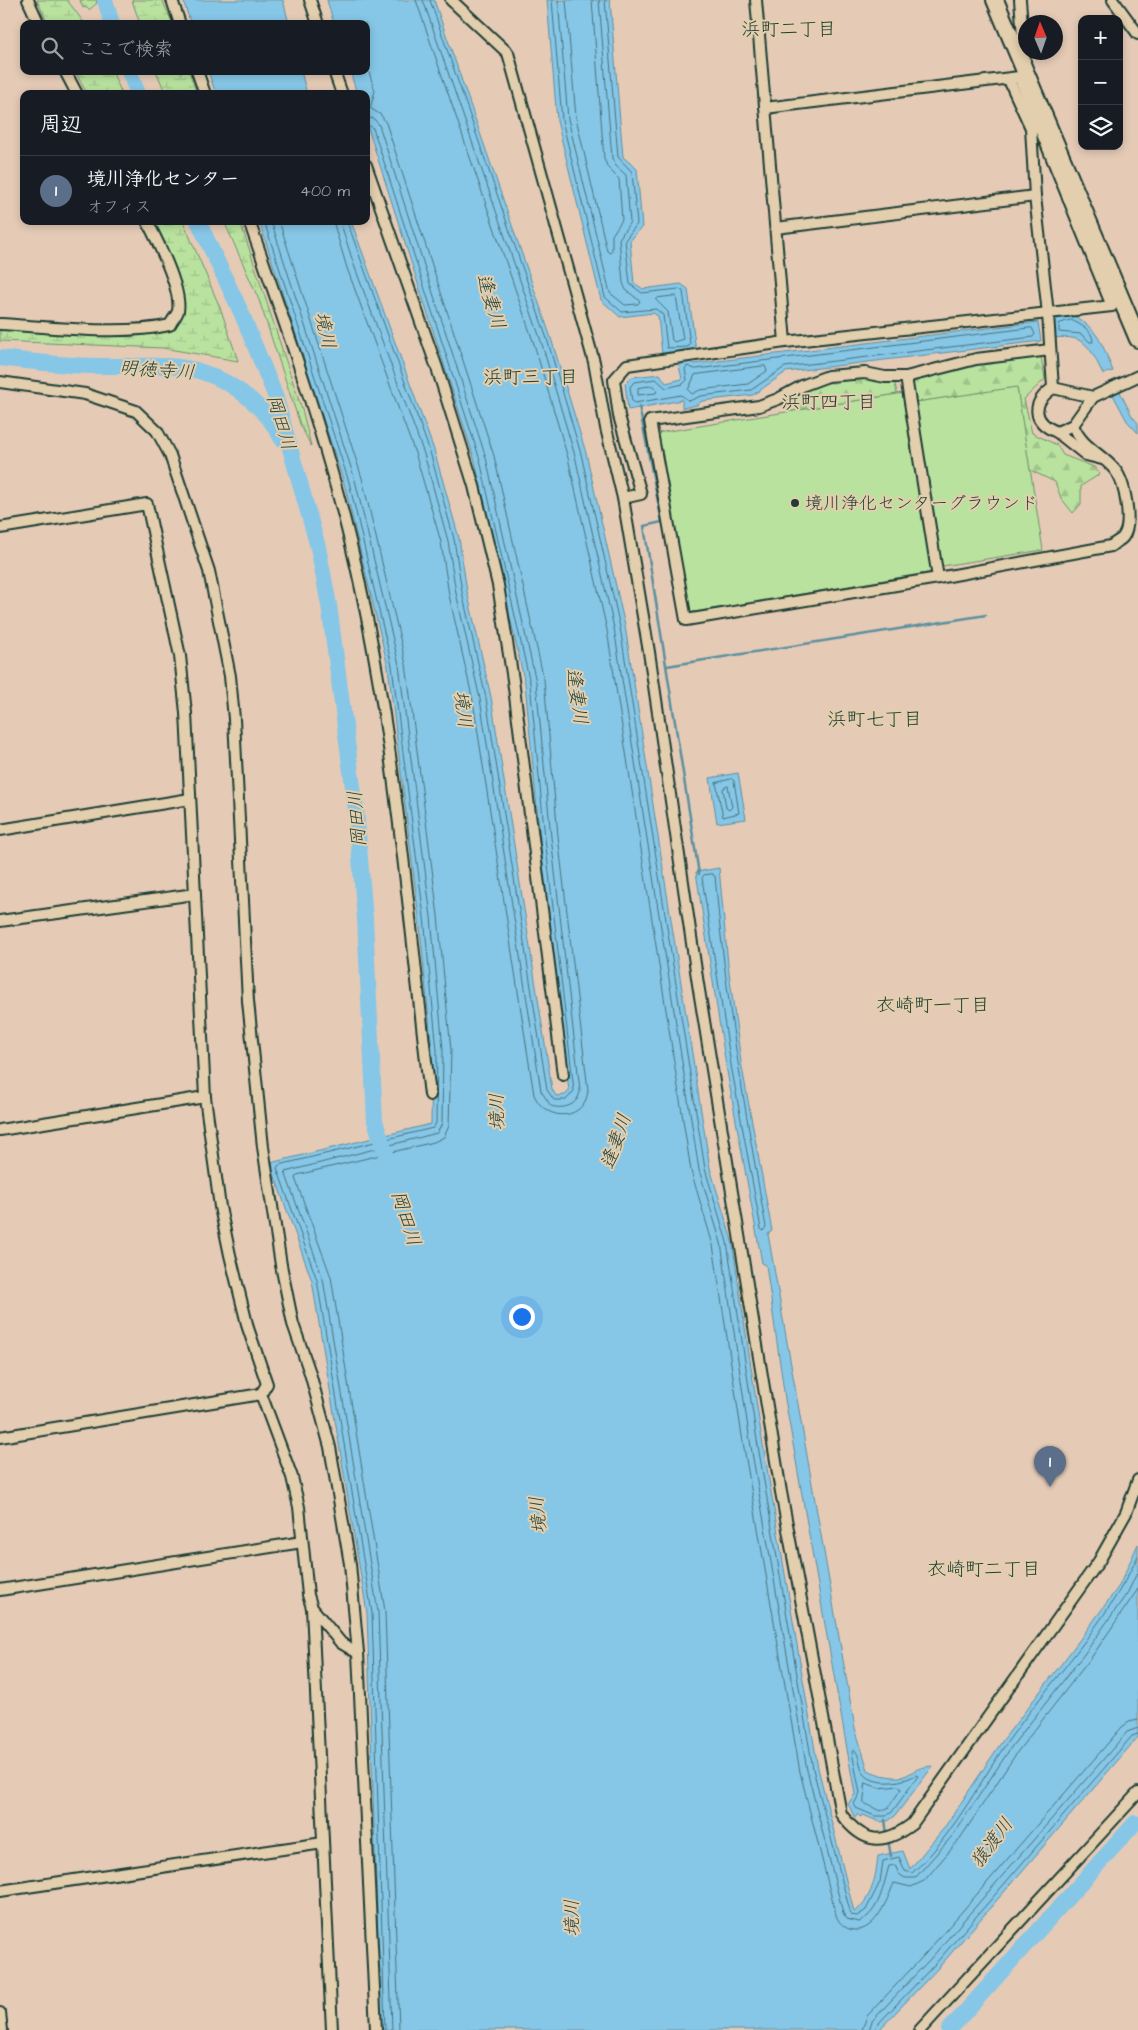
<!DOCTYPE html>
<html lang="ja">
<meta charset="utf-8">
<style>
body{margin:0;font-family:"Architects Daughter","Klee One",sans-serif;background:#20242c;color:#f1f3f6}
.controls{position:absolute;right:15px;top:15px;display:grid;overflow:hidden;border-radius:10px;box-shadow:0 2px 8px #0003}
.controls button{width:45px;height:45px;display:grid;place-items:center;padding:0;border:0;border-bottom:1px solid #363941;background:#171b24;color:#f1f3f6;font:25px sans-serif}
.compass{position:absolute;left:1018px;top:15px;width:45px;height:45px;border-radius:50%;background:#171b24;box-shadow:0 2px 8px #0003;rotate:358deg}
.you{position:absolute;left:521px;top:1316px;width:18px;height:18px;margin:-12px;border:4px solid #fff;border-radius:50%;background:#1a73e8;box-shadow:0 0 0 8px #1a73e833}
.badge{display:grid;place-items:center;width:32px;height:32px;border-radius:50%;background:#92a19f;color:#fff;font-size:16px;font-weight:700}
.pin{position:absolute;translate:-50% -41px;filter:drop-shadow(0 1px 2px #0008)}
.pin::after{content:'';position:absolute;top:26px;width:18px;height:15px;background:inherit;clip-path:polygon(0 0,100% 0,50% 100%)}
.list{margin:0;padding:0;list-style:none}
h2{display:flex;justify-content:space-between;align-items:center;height:65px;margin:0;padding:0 20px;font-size:21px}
h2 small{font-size:16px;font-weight:400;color:#9ea1a6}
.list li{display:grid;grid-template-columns:32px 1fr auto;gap:15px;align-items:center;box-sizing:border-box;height:70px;padding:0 20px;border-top:1px solid #363941}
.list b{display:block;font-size:19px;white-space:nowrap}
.list p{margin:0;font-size:16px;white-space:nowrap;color:#9ea1a6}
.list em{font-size:16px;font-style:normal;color:#9ea1a6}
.icon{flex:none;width:28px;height:28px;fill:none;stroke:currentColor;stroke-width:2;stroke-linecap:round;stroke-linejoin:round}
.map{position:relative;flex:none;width:1138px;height:2030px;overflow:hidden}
.search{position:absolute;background:#171b24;box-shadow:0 2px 8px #0003;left:20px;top:20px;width:350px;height:55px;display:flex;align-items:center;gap:12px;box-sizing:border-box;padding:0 18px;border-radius:10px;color:#9ea1a6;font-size:19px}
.panel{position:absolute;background:#171b24;box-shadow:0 2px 8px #0003;left:20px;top:90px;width:350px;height:135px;border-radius:10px}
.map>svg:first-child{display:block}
.green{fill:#b9e29f;stroke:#6c906a}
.forest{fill:url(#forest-firs);stroke:#6c906a}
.wetland{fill:url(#wetland-marsh);stroke:#6c906a}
.water{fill:#86c6e7;stroke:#5d8f9f}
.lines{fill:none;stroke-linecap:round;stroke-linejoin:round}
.shore{stroke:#48747c;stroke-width:1}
.stream{stroke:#5d8f9f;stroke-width:2.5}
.river{stroke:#86c6e7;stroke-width:16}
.minor-casing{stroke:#1f3d34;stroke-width:14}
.primary-casing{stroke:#1f3d34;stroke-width:20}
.minor{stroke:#e3cead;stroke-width:10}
.primary{stroke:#e3cead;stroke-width:16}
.poi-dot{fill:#1f3d34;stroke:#e3cead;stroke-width:2}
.labels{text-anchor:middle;stroke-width:4;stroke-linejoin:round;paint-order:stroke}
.poi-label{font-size:18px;fill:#1f3d34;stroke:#e3cead;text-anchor:start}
.neighbourhood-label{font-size:19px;fill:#1f3d34;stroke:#e3cead}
.water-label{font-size:19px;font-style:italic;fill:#24443d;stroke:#e3cead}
</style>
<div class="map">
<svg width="1138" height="2030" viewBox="0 0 1138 2030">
<defs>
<pattern id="forest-firs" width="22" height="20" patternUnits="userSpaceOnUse" patternTransform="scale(1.25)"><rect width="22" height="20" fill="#b9e29f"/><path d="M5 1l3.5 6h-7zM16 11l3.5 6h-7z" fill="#9fc38a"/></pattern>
<pattern id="wetland-marsh" width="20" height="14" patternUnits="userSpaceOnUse" patternTransform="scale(1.25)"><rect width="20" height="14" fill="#b9e29f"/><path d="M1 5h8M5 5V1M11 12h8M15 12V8" fill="none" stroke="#9fc38a"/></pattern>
</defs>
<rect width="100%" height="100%" fill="#e5cbb6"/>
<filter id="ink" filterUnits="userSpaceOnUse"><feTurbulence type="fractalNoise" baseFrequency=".02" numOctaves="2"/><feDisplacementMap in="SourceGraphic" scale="10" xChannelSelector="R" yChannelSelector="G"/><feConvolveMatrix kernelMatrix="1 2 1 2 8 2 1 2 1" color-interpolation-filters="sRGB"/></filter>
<g filter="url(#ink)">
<g class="green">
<polygon points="1017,386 1043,550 942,566 916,402"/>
<polygon points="903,393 933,572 688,613 657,433"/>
</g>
<g class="forest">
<polygon points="1040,351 1045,379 1024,399 1032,433 1057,445 1063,455 1094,467 1100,474 1081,486 1081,504 1073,513 1061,498 1055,482 1030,470 1017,387 916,402 910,376"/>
<polygon points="828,376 891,377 895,383 897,394 792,411 786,405 786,395"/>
</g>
<g class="wetland">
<polygon points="37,0 67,0 85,24 48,24"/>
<polygon points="80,0 96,0 97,3 89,10 86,7 83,8"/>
<polygon points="132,0 162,0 173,24 140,24"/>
<polygon points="75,71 112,71 122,94 87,94"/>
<polygon points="156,71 189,71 197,94 166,94"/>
<polygon points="153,221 183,221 221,310 238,361 163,348 0,341 0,327 170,325 178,311 165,247"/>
<polygon points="224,221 240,221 303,413 311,446 300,424 259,300"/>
</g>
<g class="water">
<polygon points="183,0 283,0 289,24 191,24"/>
<path d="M327 0H434L551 338 586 453 625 626 710 1168 732 1241 761 1433 818 1768 854 1912C872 1900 876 1876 878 1856L903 1851 910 1869 944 1828 1003 1740 1075 1646 1119 1586 1138 1544V1737L940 1966 879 2030H381L367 1613 312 1281 270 1163 431 1124 432 1051 419 918 388 667 344 483 259 221H351L434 450 459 538 467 591 491 697 552 1089 556 1096 565 1095 569 1091 540 839 525 684 475 461 366 122V94H357L350 71H366V24H334Z"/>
<polygon points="547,0 610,0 623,157 637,169 642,227 630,241 634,283 643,289 681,284 688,289 696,351 662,355 658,316 653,313 620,317 601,300 557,121"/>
<polygon points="208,71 301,71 307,94 216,94"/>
<path d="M1072 315C1099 329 1102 344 1113 371L1103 374C1090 348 1086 334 1054 338L1053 320Z"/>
<polygon points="1038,322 1041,341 786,372 753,395 702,401 697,405 682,408 682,400 628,410 625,384 632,377 660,374 666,383 682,379 678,361 691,361 694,364"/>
<polygon points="1119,390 1132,416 1138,423 1138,433 1127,421 1112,393"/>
<polygon points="738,773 746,819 717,823 710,778"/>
<path d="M719 868 728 964 741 1062 772 1231 768 1234 855 1728 868 1770C877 1775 898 1780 907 1775 917 1769 920 1767 933 1766L895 1816 888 1821 880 1822 863 1815 860 1817 858 1814 855 1818 848 1804 855 1794 785 1399 766 1265 762 1263 726 1066 696 872Z"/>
</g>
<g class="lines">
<g class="shore">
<path d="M416 0 534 344 568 458 607 630 691 1171 713 1245 742 1436 800 1772 836 1915C838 1921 842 1926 849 1929 874 1937 887 1900 894 1883L911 1887 924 1881 959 1840 1018 1751 1091 1658 1138 1589"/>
<path d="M423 0 541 341 575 456 614 628 699 1170 721 1243 749 1435 807 1770 843 1913 847 1919 859 1922C880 1912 883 1886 889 1866L895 1865 899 1874 905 1878H915L953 1835 1012 1746 1085 1653 1128 1592 1138 1571"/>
<path d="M430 0 547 339 581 454 620 627 705 1169 727 1242 756 1434 813 1769 851 1915 857 1916 866 1910 880 1882 883 1861 899 1857 905 1871 912 1873C949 1841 978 1785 1006 1744 1050 1681 1105 1626 1138 1556"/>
<polyline points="552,0 562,120 605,297 622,312 656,309 663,315 667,348 688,347 690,344 683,291 679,289 642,293 630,284 625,240 637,224 632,172 618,157 605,0"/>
<polyline points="558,0 568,119 610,293 625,305 638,304 640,301 626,290 623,283 619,239 630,222 626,175 615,165 612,158 599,0"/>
<polyline points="566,0 576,118 607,251 610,253 612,251 612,235 622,220 619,179 608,168 604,159 592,0"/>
<polyline points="264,221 349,482 392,666 424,917 437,1050 436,1123 433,1128 279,1165 277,1168 317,1280 372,1613 385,2030"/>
<polyline points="271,221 355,480 399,665 431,917 443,1049 442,1124 437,1133 285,1172 323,1279 378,1612 392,2030"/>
<polyline points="279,221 362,478 406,664 438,916 451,1050 449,1126 444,1137 434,1142 297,1175 295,1178 331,1277 385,1611 399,2030"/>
<path d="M333 221 347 268 416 456 441 542 449 595 473 701 534 1095C547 1124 586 1120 588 1090L558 836 544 680 494 456 386 123 381 115 370 108 375 91 366 63"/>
<path d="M340 221 354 265 424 454 448 541 456 593 480 699 541 1091 551 1106C564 1110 579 1105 580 1090L551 837 536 682 486 458 379 125 374 119 366 117"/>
<polyline points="347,221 430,452 454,539 462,592 486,698 547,1090 554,1100 566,1100 574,1091 545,838 530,683 480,460 373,128 366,124"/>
<polygon points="676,296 683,339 674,342 672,340 668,312 656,300 658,298"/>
<path d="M1071 320C1081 325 1093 330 1093 342H1090L1081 334 1059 332V324Z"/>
<polygon points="1032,328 1035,334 1033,337 785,367 751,390 701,396 689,401 681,395 635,403 632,401 630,387 634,382 656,379 666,388 683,384 687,380 685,369 687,366 695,369"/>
<polygon points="765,366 767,371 748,384 700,390 692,394 688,390 695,375"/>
<polygon points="653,386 657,390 656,393 638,395 638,388"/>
<polygon points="732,779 734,781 739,813 723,817 716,783"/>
<polygon points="728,786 732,807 729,810 726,808 723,789"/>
<path d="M712 874 715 876C725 995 745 1110 766 1227L763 1231 761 1229 731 1065 702 878 704 875Z"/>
<path d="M855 1750C860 1756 859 1765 863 1772 871 1787 904 1783 915 1775L918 1776 892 1812 886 1816H875L856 1808 854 1804 860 1793 852 1752Z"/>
<polygon points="866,1783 879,1788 899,1786 901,1789 888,1808 880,1811 864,1803"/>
<polyline points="862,2030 867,2016 926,1953 1122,1727 1129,1722 1138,1720"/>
<polyline points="869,2030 872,2021 931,1958 1127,1732 1138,1728"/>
<polyline points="875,2030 877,2025 936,1963 1132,1736 1138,1734"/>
</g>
<g class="stream">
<polyline points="639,406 662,522 644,526 699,874"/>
<polyline points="667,666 986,615"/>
<polyline points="885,1820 887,1834"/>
<polyline points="888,1840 891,1856"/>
</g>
<g class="river">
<polyline points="105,0 112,24"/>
<polyline points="129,71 138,94"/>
<polyline points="198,221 241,312 275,395 318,547 329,605 356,810 365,919 375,1121 387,1158"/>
<path d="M0 358C33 362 66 366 99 366 130 367 173 362 202 372 236 383 266 408 282 439"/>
<polyline points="949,2030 1135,1823"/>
</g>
<g class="minor-casing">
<g id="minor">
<polyline points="28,0 39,24"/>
<polyline points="172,0 180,24"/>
<polyline points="310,0 318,24"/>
<path d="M451 0 508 53 594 362 606 428 623 498 649 652 698 984 781 1492 841 1814C863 1844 883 1846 912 1824L1099 1561 1126 1513 1138 1480"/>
<path d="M756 0C766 114 776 228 785 342L1112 306 1019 77 765 108"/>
<polyline points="1020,0 1025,61"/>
<polyline points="1113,0 1138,34"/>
<polyline points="65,71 77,94"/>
<polyline points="197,71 205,94"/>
<polyline points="334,71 342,94"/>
<path d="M1009 80 1031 128 1035 196 1048 314 1053 388C1031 403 1032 422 1057 432L1073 425 1093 397 1138 376"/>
<polyline points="366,165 437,368 474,486 498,585 513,680 563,1075"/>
<path d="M249 221C284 320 319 419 345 521 393 706 407 905 430 1095"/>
<polyline points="776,228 1035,196"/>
<path d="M0 324C50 327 122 336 170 325 172 320 177 315 178 311 182 290 157 240 147 221"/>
<path d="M906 377H885L865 373 828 376 804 385 778 399 759 406 650 421 686 620 938 578 1111 546C1114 543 1121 540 1123 537 1133 524 1125 482 1115 470 1101 453 1081 447 1073 425"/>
<polyline points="0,382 85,394 136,411 157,431 170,455 209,571 230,676 234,719 248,1001 263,1147 281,1265 293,1324 310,1373 330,1447 350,1564 358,1653 376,2030"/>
<polyline points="1053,388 1093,397"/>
<polyline points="1057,432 1086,455 1102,459"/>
<polyline points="623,498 641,494 619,416 614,380 627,365 785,342"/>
<polyline points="0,528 147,504 180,656 186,713 205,1097 220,1207 230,1255 248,1328 267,1384 261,1394"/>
<polyline points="938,578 906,377 976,359 1050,350"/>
<polyline points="0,830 190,799"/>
<polyline points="0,921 195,894"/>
<polyline points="0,1130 205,1097"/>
<polyline points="261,1394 292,1477 299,1507 308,1595 312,1608 332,2030"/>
<polyline points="0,1437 261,1394"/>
<polyline points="0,1590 302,1542"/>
<polyline points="313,1609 341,1643 358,1653"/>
<polyline points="0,1891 323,1843"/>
<polyline points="0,2013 2,2030"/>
<polyline points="920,2030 1138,1793"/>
</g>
</g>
<g class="primary-casing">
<polyline id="primary" points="995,0 1138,339"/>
</g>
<use href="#minor" class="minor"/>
<use href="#primary" class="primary"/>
</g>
</g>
<circle class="poi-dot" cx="795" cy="503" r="5"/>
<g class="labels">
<g class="poi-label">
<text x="805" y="509">境川浄化センターグラウンド</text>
</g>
<g class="neighbourhood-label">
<text x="789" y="35">浜町二丁目</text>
<text x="531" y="383">浜町三丁目</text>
<text x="829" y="408">浜町四丁目</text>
<text x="875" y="725">浜町七丁目</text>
<text x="933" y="1011">衣崎町一丁目</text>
<text x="984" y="1575">衣崎町二丁目</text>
</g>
<g class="water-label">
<text transform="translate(492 301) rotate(73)" y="7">逢妻川</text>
<text transform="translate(326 330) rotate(77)" y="7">境川</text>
<text transform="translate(157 369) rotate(4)" y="7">明徳寺川</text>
<text transform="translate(282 422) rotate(73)" y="7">岡田川</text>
<text transform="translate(578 696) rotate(82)" y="7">逢妻川</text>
<text transform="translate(464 709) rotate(82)" y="7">境川</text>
<text transform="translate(356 819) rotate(-95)" y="7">岡田川</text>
<text transform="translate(496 1112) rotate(-91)" y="7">境川</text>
<text transform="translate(615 1141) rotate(-71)" y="7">逢妻川</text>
<text transform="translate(407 1218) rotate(72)" y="7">岡田川</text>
<text transform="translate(537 1515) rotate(-95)" y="7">境川</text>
<text transform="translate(991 1842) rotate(-53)" y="7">猿渡川</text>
<text transform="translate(571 1918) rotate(-91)" y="7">境川</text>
</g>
</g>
</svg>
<div class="controls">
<button>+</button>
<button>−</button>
<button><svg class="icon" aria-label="layers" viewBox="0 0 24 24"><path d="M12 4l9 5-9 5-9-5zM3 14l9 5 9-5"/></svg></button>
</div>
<svg class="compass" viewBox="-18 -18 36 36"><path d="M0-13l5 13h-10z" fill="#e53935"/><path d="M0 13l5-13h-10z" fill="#9ea1a6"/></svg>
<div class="you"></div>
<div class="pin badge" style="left:1050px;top:1487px;background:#5c6f8a">1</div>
<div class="search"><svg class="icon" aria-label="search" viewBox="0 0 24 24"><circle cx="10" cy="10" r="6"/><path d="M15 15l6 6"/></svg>ここで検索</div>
<section class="panel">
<h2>周辺<small></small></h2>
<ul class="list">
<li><span class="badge" style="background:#5c6f8a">1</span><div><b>境川浄化センター</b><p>オフィス</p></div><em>400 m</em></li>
</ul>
</section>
</div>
